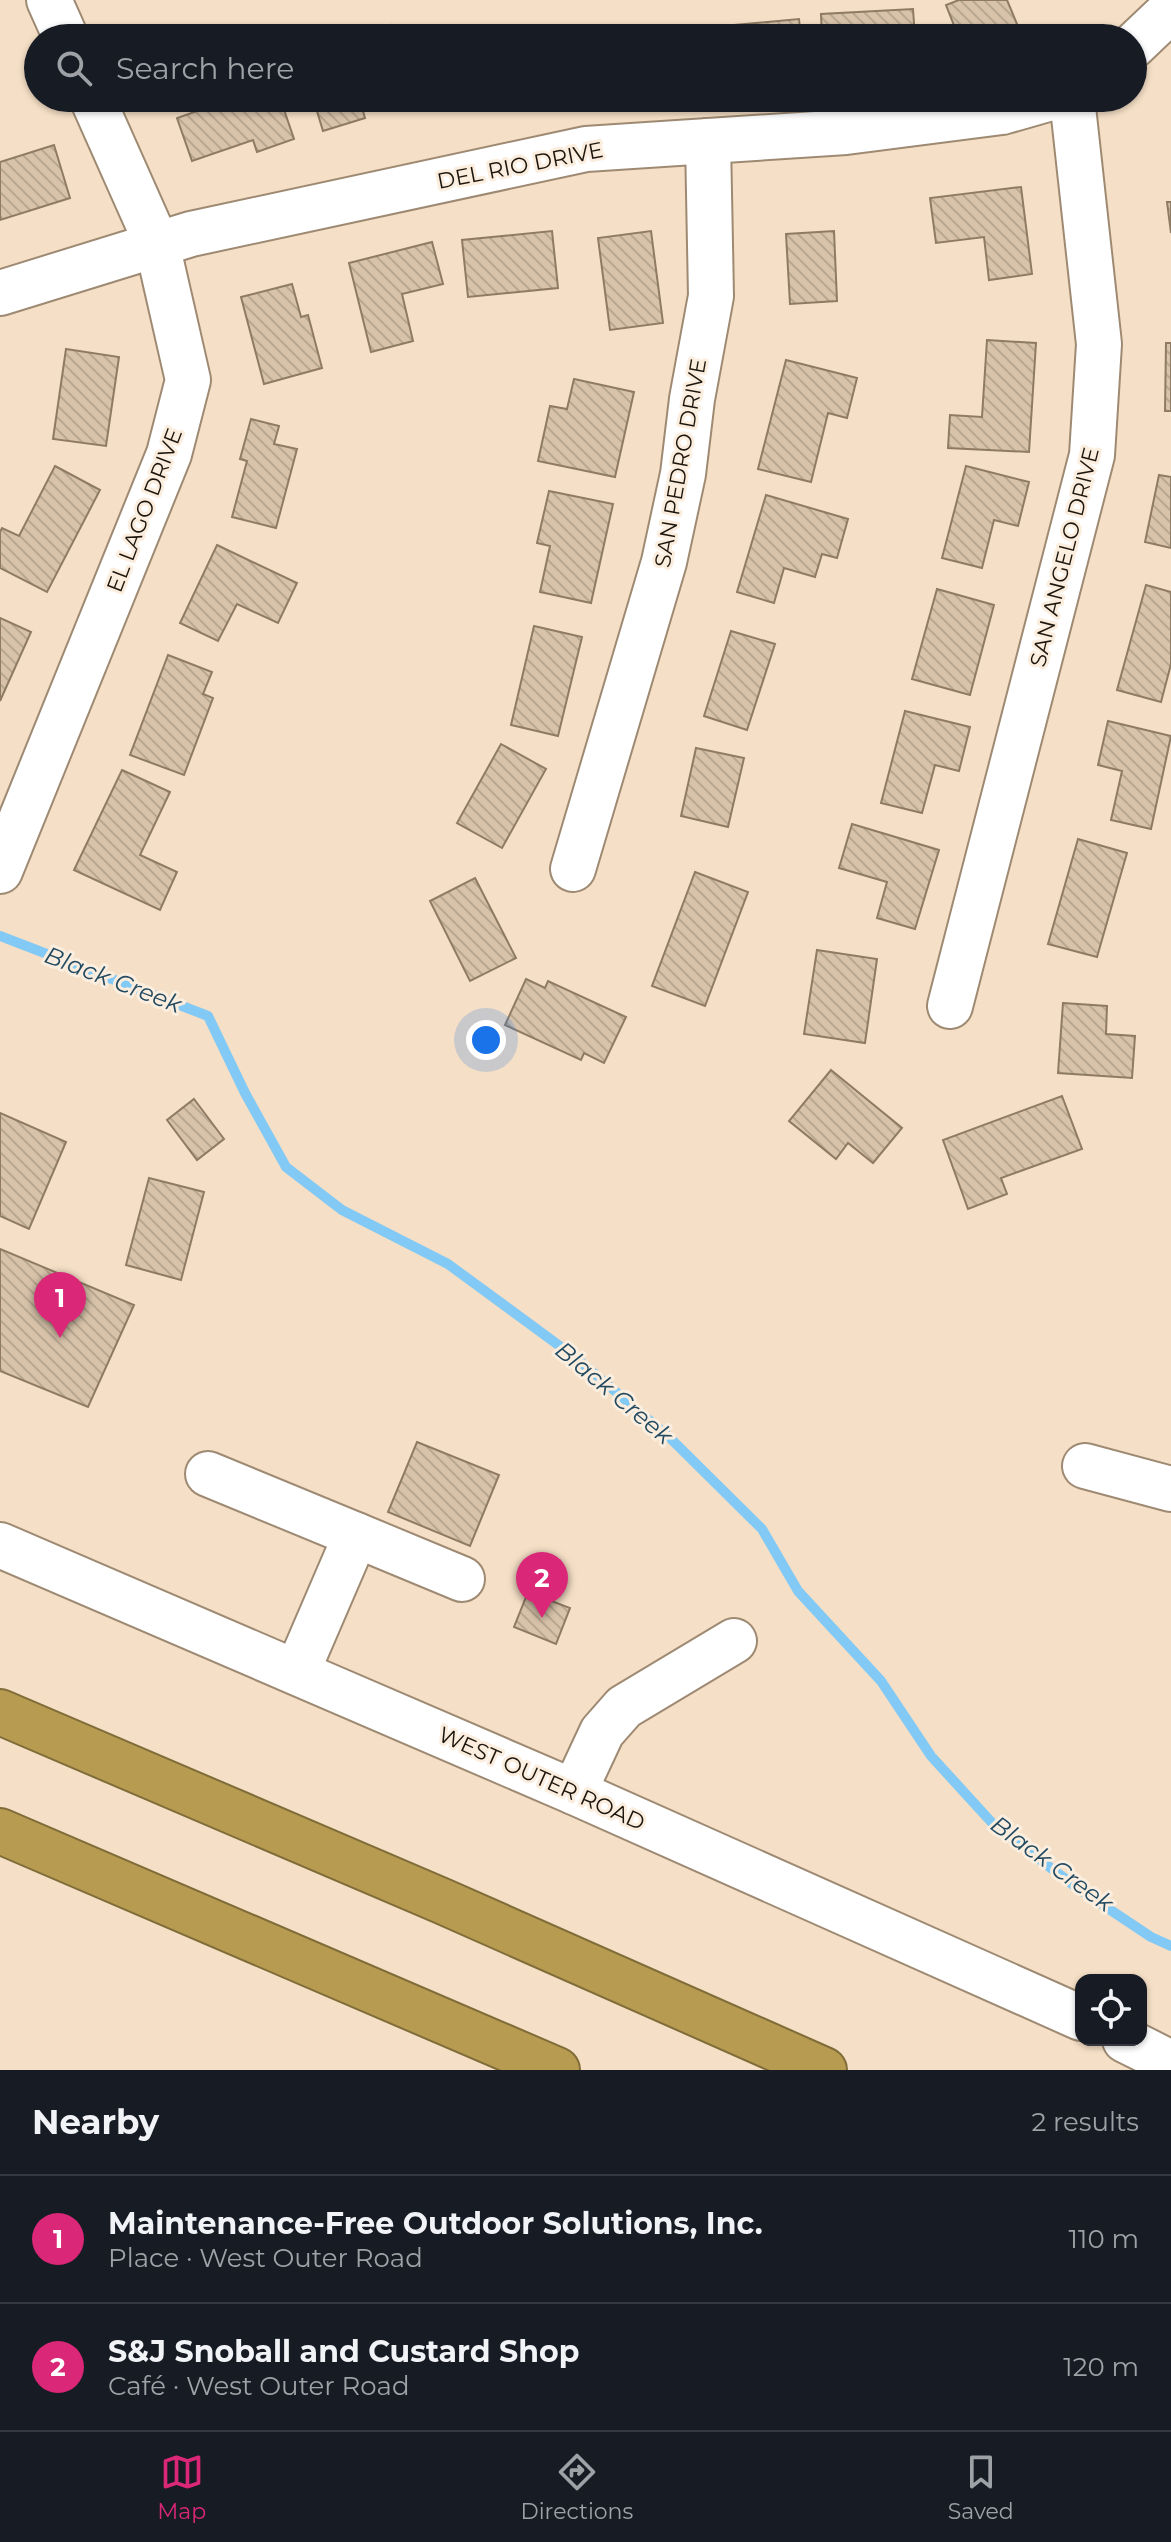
<!DOCTYPE html>
<meta charset="utf-8">
<style>
body{margin:0;font-family:Montserrat,sans-serif;background:#20242c;color:#f1f3f6}
.controls{position:absolute;right:24px;bottom:24px;display:grid;overflow:hidden;border-radius:16px;box-shadow:0 2px 6px #0004}
.controls button{width:72px;height:72px;display:grid;place-items:center;padding:0;border:0;border-bottom:2px solid #363941;background:#171b24;color:#f1f3f6;font:40px sans-serif}
.you{position:absolute;left:486px;top:1040px;width:28px;height:28px;margin:-20px;border:6px solid #fff;border-radius:50%;background:#1a73e8;box-shadow:0 0 0 12px #1a73e833}
.badge{display:grid;place-items:center;width:52px;height:52px;border-radius:50%;background:#db2777;color:#fff;font-size:26px;font-weight:700}
.pin{position:absolute;translate:-50% -66px;filter:drop-shadow(0 2px 4px #0008)}
.pin::after{content:'';position:absolute;top:42px;width:28px;height:24px;background:inherit;clip-path:polygon(0 0,100% 0,50% 100%)}
.list{margin:0;padding:0;list-style:none}
h2{display:flex;justify-content:space-between;align-items:center;height:104px;margin:0;padding:0 32px;font-size:34px}
h2 small{font-size:26px;font-weight:400;color:#9ea1a6}
.list li{display:grid;grid-template-columns:52px 1fr auto;gap:24px;align-items:center;box-sizing:border-box;height:128px;padding:0 32px;border-top:2px solid #363941}
.list b{display:block;font-size:30px;white-space:nowrap}
.list p{margin:0;font-size:26px;white-space:nowrap;color:#9ea1a6}
.list em{font-size:26px;font-style:normal;color:#9ea1a6}
.icon{flex:none;width:44px;height:44px;fill:none;stroke:currentColor;stroke-width:2;stroke-linecap:round;stroke-linejoin:round}
.map{position:relative;flex:none;width:1171px;height:2070px;overflow:hidden}
.search{position:absolute;background:#171b24;box-shadow:0 2px 6px #0004;left:24px;right:24px;top:24px;height:88px;display:flex;align-items:center;gap:20px;box-sizing:border-box;padding:0 28px;border-radius:44px;color:#9ea1a6;font-size:30px}
.sheet{height:360px;background:#171b24}
nav{display:flex;justify-content:space-around;align-items:center;box-sizing:border-box;height:112px;border-top:2px solid #363941;background:#171b24;font-size:22px;color:#9ea1a6}
nav a{display:grid;justify-items:center;gap:4px}
nav .on{color:#db2777}
.map>svg:first-child{display:block}
.lines{fill:none;stroke-linecap:round;stroke-linejoin:round}
.stream{stroke:#82caf5;stroke-width:10}
.building{fill:url(#building-back-hatch);stroke:#8f7b64;stroke-width:2}
.minor-casing{stroke:#9e8a73;stroke-width:48}
.highway-casing{stroke:#806c39;stroke-width:48}
.minor{stroke:#fff;stroke-width:44}
.highway{stroke:#b69b50;stroke-width:44}
.labels{text-anchor:middle;stroke-width:6;stroke-linejoin:round;paint-order:stroke}
.street-label{font-size:22px;fill:#1d160d;stroke:#fceedf}
.water-label{font-size:24px;font-style:italic;fill:#224a61;stroke:#fceedf}
</style>
<div class="map">
<svg width="1171" height="2070" viewBox="0 0 1171 2070">
<defs>
<pattern id="building-back-hatch" width="6" height="6" patternUnits="userSpaceOnUse" patternTransform="scale(2)"><rect width="6" height="6" fill="#d8c3aa"/><path d="M-1 5l2 2M0 0l6 6M5-1l2 2" fill="none" stroke="#b9a791"/></pattern>
</defs>
<rect width="100%" height="100%" fill="#f5dfc6"/>
<g class="lines">
<polyline class="stream" points="0,936 208,1016 245,1093 286,1167 342,1210 448,1264 576,1358 669,1437 762,1529 798,1591 881,1681 931,1756 994,1825 1076,1887 1151,1937 1171,1946"/>
</g>
<g class="building">
<polygon points="959,0 1007,0 1022,36 1017,38 959,38 946,5"/>
<polygon points="913,9 915,38 822,38 821,14"/>
<polygon points="799,19 801,38 692,38 691,29"/>
<polygon points="391,25 395,38 364,38 363,33"/>
<polygon points="498,26 500,38 471,38 470,31"/>
<polygon points="671,27 672,38 571,38"/>
<polygon points="234,98 280,98 294,139 257,152 253,140 192,161 177,118"/>
<polygon points="313,98 359,98 365,118 323,131"/>
<polygon points="454,98 502,98 456,107"/>
<polygon points="54,145 70,198 0,220 0,162"/>
<polygon points="1021,187 1032,274 989,280 984,237 936,243 930,198"/>
<polygon points="1167,202 1171,202 1171,233"/>
<polygon points="552,231 558,288 468,297 462,240"/>
<polygon points="651,231 663,323 610,330 598,238"/>
<polygon points="834,231 837,301 790,304 786,234"/>
<polygon points="432,242 443,284 402,294 413,341 371,352 349,263"/>
<polygon points="292,284 301,317 308,315 322,368 264,384 241,297"/>
<polygon points="987,340 1036,343 1029,452 948,448 950,415 982,417"/>
<polygon points="1166,343 1171,343 1171,411 1165,411"/>
<polygon points="66,349 119,357 106,446 53,439"/>
<polygon points="786,360 857,378 847,418 828,413 811,482 758,469"/>
<polygon points="574,379 634,392 615,477 538,461 550,406 567,409"/>
<polygon points="251,419 279,426 274,444 297,449 276,528 232,517 247,461 240,459"/>
<polygon points="55,466 100,490 47,592 0,568 0,532 2,528 19,536"/>
<polygon points="966,466 1029,482 1018,526 994,520 982,568 942,558"/>
<polygon points="1159,475 1171,477 1171,548 1145,542"/>
<polygon points="549,491 613,504 591,603 540,592 550,546 537,543"/>
<polygon points="766,495 848,519 837,558 822,554 815,577 784,568 774,603 737,592"/>
<polygon points="217,545 297,583 278,623 237,604 218,641 180,623"/>
<polygon points="1146,585 1171,592 1171,664 1161,702 1117,690"/>
<polygon points="937,589 994,605 970,695 912,679"/>
<polygon points="0,618 31,632 0,701"/>
<polygon points="534,626 582,637 558,736 511,725"/>
<polygon points="731,631 775,644 747,730 704,716"/>
<polygon points="168,655 212,672 203,694 213,698 184,775 130,755"/>
<polygon points="905,711 970,727 959,771 935,765 922,813 881,803"/>
<polygon points="1108,721 1171,736 1151,829 1111,820 1122,771 1098,765"/>
<polygon points="501,744 546,769 502,848 457,823"/>
<polygon points="696,748 744,758 728,827 681,816"/>
<polygon points="122,770 170,792 140,855 177,872 160,910 74,870"/>
<polygon points="852,824 939,850 915,929 877,918 887,882 839,868"/>
<polygon points="1078,839 1127,853 1097,957 1048,944"/>
<polygon points="695,872 748,892 705,1006 652,986"/>
<polygon points="475,878 516,958 470,981 430,901"/>
<polygon points="817,950 877,959 865,1043 804,1034"/>
<polygon points="526,979 545,988 548,981 626,1017 604,1063 584,1053 581,1060 505,1025"/>
<polygon points="1063,1003 1107,1006 1106,1034 1135,1036 1132,1078 1058,1073"/>
<polygon points="831,1070 902,1128 873,1163 848,1143 836,1159 789,1121"/>
<polygon points="1062,1096 1082,1149 1001,1178 1007,1194 968,1209 943,1140"/>
<polygon points="194,1099 224,1139 197,1160 167,1120"/>
<polygon points="0,1113 66,1142 29,1229 0,1216"/>
<polygon points="149,1178 204,1192 181,1280 126,1265"/>
<polygon points="0,1249 134,1305 88,1407 0,1371"/>
<polygon points="417,1442 499,1475 470,1546 388,1512"/>
<polygon points="528,1592 570,1608 556,1644 514,1627"/>
</g>
<g class="lines">
<g class="minor-casing">
<g id="minor">
<polyline points="49,0 66,38"/>
<polyline points="1133,46 1171,10"/>
<polyline points="0,293 191,234 586,149 846,132 1002,112 1051,98"/>
<polyline points="573,869 664,562 683,474 692,399 711,296 708,141"/>
<polyline points="0,871 169,454 188,380 157,244 92,98"/>
<polyline points="950,1006 1092,455 1099,344 1072,98"/>
<polyline points="1085,1466 1171,1489"/>
<polyline points="208,1474 356,1535 297,1672"/>
<polyline points="356,1535 462,1579"/>
<polyline points="0,1545 574,1792 1081,2018"/>
<polyline points="574,1792 602,1732 624,1707 734,1641"/>
<polyline points="1125,2040 1171,2063"/>
</g>
</g>
<g class="highway-casing">
<g id="highway">
<polyline points="0,1712 442,1901 824,2070"/>
<polyline points="0,1831 557,2070"/>
</g>
</g>
<use href="#minor" class="minor"/>
<use href="#highway" class="highway"/>
</g>
<g class="labels">
<g class="street-label">
<text transform="translate(520 165) rotate(-11)" y="8">DEL RIO DRIVE</text>
<text transform="translate(680 463) rotate(-80)" y="8">SAN PEDRO DRIVE</text>
<text transform="translate(144 510) rotate(-69)" y="8">EL LAGO DRIVE</text>
<text transform="translate(1064 557) rotate(-76)" y="8">SAN ANGELO DRIVE</text>
<text transform="translate(542 1778) rotate(24)" y="8">WEST OUTER ROAD</text>
</g>
<g class="water-label">
<text transform="translate(113 980) rotate(21)" y="8">Black Creek</text>
<text transform="translate(614 1393) rotate(40)" y="8">Black Creek</text>
<text transform="translate(1052 1864) rotate(36)" y="8">Black Creek</text>
</g>
</g>
</svg>
<div class="controls">
<button><svg class="icon" aria-label="locate" viewBox="0 0 24 24"><circle cx="12" cy="12" r="6"/><path d="M12 2v4M12 18v4M2 12h4M18 12h4"/></svg></button>
</div>
<div class="you"></div>
<div class="pin badge" style="left:60px;top:1338px">1</div>
<div class="pin badge" style="left:542px;top:1618px">2</div>
<div class="search"><svg class="icon" aria-label="search" viewBox="0 0 24 24"><circle cx="10" cy="10" r="6"/><path d="M15 15l6 6"/></svg>Search here</div>
</div>
<section class="sheet">
<h2>Nearby<small>2 results</small></h2>
<ul class="list">
<li><span class="badge">1</span><div><b>Maintenance-Free Outdoor Solutions, Inc.</b><p>Place · West Outer Road</p></div><em>110 m</em></li>
<li><span class="badge">2</span><div><b>S&amp;J Snoball and Custard Shop</b><p>Café · West Outer Road</p></div><em>120 m</em></li>
</ul>
</section>
<nav>
<a class="on"><svg class="icon" aria-label="map" viewBox="0 0 24 24"><path d="M3 6l6-2 6 2 6-2v14l-6 2-6-2-6 2zM9 4v14M15 6v14"/></svg>Map</a>
<a><svg class="icon" aria-label="directions" viewBox="0 0 24 24"><path d="M12 3l9 9-9 9-9-9zM9 14v-3h6M13 9l2 2-2 2"/></svg>Directions</a>
<a><svg class="icon" aria-label="saved" viewBox="0 0 24 24"><path d="M7 4h10v16l-5-4-5 4z"/></svg>Saved</a>
</nav>
